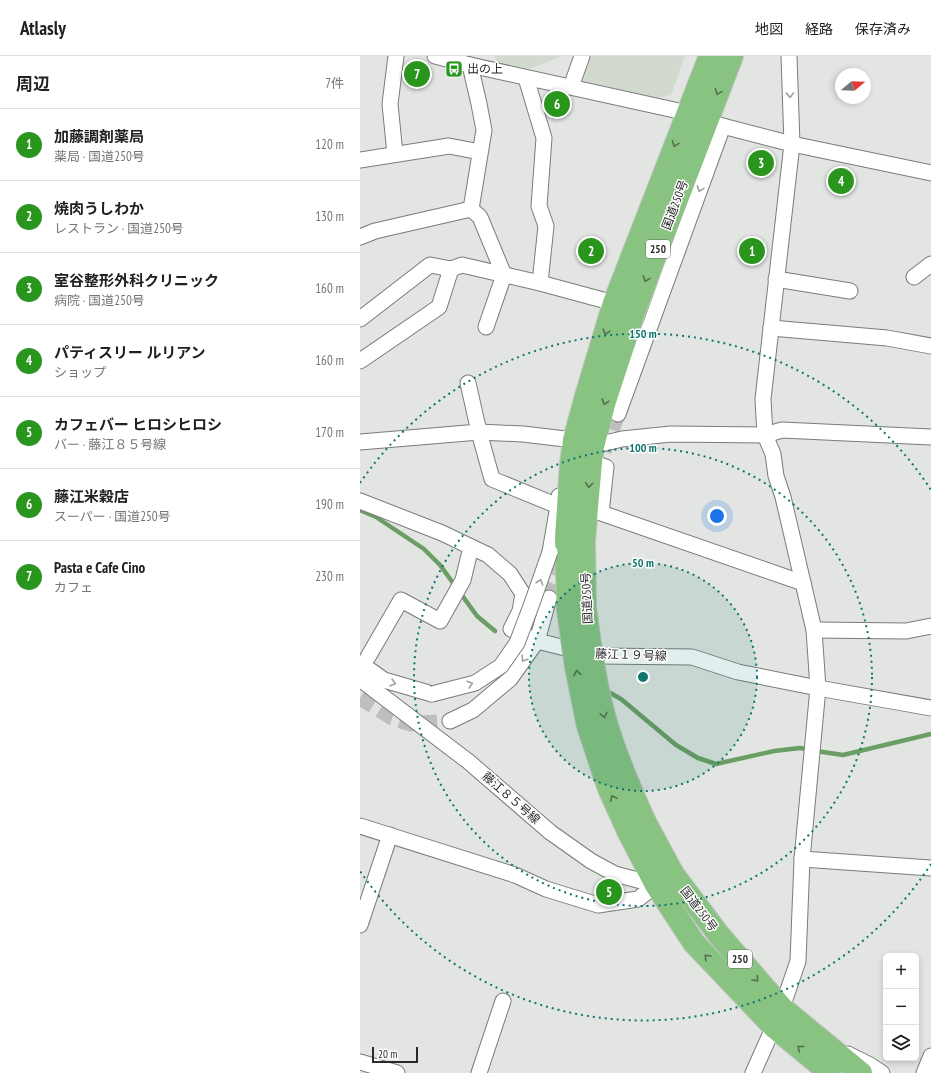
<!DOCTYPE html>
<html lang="ja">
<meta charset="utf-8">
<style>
body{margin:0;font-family:"PT Sans Narrow","Noto Sans JP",sans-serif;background:#f2f2f2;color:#202124}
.controls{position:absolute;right:12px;bottom:12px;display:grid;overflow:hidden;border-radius:6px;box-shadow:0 2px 6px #0003}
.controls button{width:36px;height:36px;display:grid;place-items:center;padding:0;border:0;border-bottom:1px solid #e0e0e0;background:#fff;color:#202124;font:20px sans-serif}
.compass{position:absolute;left:475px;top:12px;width:36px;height:36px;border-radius:50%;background:#fff;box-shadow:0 2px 6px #0003;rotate:71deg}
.scale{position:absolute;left:12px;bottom:10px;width:46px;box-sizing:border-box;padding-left:4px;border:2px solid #282928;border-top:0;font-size:11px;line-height:14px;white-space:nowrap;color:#282928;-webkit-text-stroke:3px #fff;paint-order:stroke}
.you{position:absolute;left:357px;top:460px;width:14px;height:14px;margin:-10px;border:3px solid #fff;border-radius:50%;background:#1a73e8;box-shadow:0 0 0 6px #1a73e833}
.badge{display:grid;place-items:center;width:26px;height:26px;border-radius:50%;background:#2a951d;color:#fff;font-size:13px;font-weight:700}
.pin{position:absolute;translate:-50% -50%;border:2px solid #fff;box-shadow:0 1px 4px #0006}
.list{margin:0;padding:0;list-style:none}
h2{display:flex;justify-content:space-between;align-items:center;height:52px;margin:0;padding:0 16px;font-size:17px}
h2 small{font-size:13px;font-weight:400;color:#757577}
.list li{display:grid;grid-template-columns:26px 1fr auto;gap:12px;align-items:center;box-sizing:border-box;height:72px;padding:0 16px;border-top:1px solid #e0e0e0}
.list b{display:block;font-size:15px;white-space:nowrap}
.list p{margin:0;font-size:13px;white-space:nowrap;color:#757577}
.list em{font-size:13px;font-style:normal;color:#757577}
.icon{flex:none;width:22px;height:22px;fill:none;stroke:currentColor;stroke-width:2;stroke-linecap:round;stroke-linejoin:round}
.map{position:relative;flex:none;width:571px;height:1017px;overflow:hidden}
header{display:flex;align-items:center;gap:24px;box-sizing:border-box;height:56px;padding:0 20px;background:#fff;border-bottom:1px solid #e0e0e0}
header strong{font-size:19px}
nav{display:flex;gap:22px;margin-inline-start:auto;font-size:14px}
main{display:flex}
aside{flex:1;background:#fff}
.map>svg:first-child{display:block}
.built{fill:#d2dad0}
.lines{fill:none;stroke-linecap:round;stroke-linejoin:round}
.stream{stroke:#6b9e64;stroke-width:4.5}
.minor-tunnel{stroke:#bdbfbc;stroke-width:15;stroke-dasharray:15 8;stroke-linecap:butt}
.minor-casing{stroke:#797c78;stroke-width:17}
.highway-casing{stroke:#c3c3c3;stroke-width:24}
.minor{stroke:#fff;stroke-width:15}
.highway{stroke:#89c381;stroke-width:22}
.minor-bridge-casing{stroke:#797c78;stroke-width:17;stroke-linecap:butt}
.highway-bridge-casing{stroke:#c3c3c3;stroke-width:24;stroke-linecap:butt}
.minor-bridge{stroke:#fff;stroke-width:15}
.highway-bridge{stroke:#89c381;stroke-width:22}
.oneway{stroke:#546e50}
.oneway2{stroke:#9e9f9e}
.ring{fill:none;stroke:#0f766e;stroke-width:2;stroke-dasharray:2 4}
.labels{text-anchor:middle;stroke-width:3;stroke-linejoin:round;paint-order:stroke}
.shield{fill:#fff;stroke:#686968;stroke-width:1}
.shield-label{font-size:11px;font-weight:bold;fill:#282928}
.poi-label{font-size:12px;fill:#282928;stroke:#fff;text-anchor:start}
.street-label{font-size:12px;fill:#282928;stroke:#fff}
.centre{fill:#0f766e;stroke:#fff;stroke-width:2}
.ring-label{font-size:12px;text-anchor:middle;font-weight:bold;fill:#0f766e;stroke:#fff;stroke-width:3;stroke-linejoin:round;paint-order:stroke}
</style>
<header>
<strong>Atlasly</strong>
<nav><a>地図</a><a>経路</a><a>保存済み</a></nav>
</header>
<main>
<aside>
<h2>周辺<small>7件</small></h2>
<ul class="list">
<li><span class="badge">1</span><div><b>加藤調剤薬局</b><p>薬局 · 国道250号</p></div><em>120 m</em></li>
<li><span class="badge">2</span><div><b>焼肉うしわか</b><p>レストラン · 国道250号</p></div><em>130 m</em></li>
<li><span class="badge">3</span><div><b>室谷整形外科クリニック</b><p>病院 · 国道250号</p></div><em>160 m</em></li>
<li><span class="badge">4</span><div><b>パティスリー ルリアン</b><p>ショップ</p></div><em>160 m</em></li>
<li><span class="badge">5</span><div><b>カフェバー ヒロシヒロシ</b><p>バー · 藤江８５号線</p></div><em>170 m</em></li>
<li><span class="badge">6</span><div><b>藤江米穀店</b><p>スーパー · 国道250号</p></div><em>190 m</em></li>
<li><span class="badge">7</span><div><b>Pasta e Cafe Cino</b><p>カフェ</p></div><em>230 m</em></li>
</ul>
</aside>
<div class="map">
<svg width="571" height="1017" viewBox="0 0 571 1017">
<rect width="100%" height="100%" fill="#e2e5e1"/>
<g class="built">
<polygon points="134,0 203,0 168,13 137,7"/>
<polygon points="231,0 325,0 311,39 297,42 222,25"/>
</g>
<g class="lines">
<g class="stream">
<polyline points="0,454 16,461 64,493 80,509 117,560 135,575"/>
<polyline points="245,634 261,643 316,689 338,702 356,708 414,695 440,692 456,695 483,699 571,678"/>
</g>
<g class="minor-tunnel">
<polyline points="236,417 258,358"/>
<polyline points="189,542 204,503"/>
<polyline points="0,642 32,662 50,668 90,665"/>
</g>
<g class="minor-casing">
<g id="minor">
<polyline points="75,0 110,9 328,57 347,66 432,88 571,117"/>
<polyline points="166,22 184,82 179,150 186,170 180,227"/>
<polyline points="211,31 222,0"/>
<polyline points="35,98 30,48 36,0"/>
<polyline points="0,104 89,90 120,96"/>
<polyline points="111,153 120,161 144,219 126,271"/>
<polyline points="0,181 15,175 111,153 124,74 119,48 110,9"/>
<polyline points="554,221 571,208"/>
<polyline points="416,223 490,235"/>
<polyline points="0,263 70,209 91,213"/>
<polyline points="411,272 527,282 571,290"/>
<polyline points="0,305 79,251 91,213 102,209 180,227 254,247"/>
<polyline points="108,327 119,376 132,423 198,450"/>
<polyline points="258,358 363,70"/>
<polyline points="0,386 119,376 163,378 214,384 233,390 262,383 311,378 405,379 422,374 571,381"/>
<polyline points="231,406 246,411 241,457 443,527"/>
<polyline points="0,445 82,477 128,499 150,518 163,538 160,555 151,573 177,585 238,600 332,601 378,616 458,632 571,652"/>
<polyline points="190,496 198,450 199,440"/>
<polyline points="454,574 546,575 571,570"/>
<polyline points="8,601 41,544 80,565 103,524 111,491"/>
<polyline points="0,607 24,624 72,638"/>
<polyline points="0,623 109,706 190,776 231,805 255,818 296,829 300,826"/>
<polyline points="90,665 113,654 150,623 177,585 189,542"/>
<polyline points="0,770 155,819 186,833 238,849 278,843 296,829"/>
<polyline points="442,803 571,812"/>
<polyline points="0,869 30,779"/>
<polyline points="488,998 510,1009 522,1017"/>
<polyline points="0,1006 37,1017"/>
<polyline points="119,1017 143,945"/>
<polyline points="393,1017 422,952 438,905 442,803 458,632 454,574 423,441 416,420 413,398 405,379 403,343 432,88 429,0"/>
<polyline points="564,1017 571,1000"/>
</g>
</g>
<g class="highway-casing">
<g id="highway">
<polyline points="225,551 224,485 231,406 233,390 245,345 275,253 372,0"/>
<polyline points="208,553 206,481 211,408 214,384 226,340 254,247 350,0"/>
<polyline points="285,766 313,818 359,879 422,952 501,1017"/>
<polyline points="269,777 296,829 334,887 414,971 470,1017"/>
</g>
</g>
<use href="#minor" class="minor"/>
<use href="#highway" class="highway"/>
<g class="minor-bridge-casing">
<polyline id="minor-bridge" points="72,638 115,627 141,610 157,587 171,550 190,496"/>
</g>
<g class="highway-bridge-casing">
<g id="highway-bridge">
<path d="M225 551C230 589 235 627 245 663 255 699 270 733 285 766"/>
<polyline points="208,553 216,611 228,670 249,733 269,777"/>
</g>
</g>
<use href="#minor-bridge" class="minor-bridge"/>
<use href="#highway-bridge" class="highway-bridge"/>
</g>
<defs><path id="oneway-chevron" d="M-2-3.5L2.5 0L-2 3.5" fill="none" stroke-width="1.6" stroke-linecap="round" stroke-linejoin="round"/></defs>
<g class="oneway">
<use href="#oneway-chevron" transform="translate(358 36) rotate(111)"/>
<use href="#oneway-chevron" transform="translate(315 88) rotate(111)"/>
<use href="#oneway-chevron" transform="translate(286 223) rotate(111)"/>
<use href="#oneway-chevron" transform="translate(246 276) rotate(107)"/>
<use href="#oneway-chevron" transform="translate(245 346) rotate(106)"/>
<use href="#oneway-chevron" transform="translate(229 429) rotate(95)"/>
<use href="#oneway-chevron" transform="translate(217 617) rotate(-101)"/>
<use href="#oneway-chevron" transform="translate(244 659) rotate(76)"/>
<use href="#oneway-chevron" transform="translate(253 742) rotate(-114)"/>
<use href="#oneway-chevron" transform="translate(347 901) rotate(-133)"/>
<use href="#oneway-chevron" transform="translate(396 923) rotate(49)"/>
<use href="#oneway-chevron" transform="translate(440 992) rotate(-141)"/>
</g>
<g class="oneway2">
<use href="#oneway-chevron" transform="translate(430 39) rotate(88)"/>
<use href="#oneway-chevron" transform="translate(340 133) rotate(110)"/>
<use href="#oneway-chevron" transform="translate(180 526) rotate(-71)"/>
<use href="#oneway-chevron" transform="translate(164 603) rotate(124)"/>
<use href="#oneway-chevron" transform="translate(33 627) rotate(17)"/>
<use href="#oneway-chevron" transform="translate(110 628) rotate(-17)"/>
</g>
<circle cx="283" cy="621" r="114" fill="#0f766e" fill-opacity=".12"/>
<g class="ring">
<circle cx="283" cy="621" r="114"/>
<circle cx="283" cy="621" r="229"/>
<path d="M571 808A343 343 0 0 1 0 815M0 427A343 343 0 0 1 571 434"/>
</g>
<defs>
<g id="bus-square" transform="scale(0.9)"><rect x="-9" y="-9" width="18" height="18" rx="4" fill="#2a951d" stroke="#fff"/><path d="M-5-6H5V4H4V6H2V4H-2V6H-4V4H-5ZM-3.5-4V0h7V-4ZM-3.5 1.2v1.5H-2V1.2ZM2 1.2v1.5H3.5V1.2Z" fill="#fff"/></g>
</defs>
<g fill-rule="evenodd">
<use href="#bus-square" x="94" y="13"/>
</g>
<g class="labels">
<g class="shield">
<rect x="286" y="184" width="24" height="18" rx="3"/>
<rect x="368" y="894" width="24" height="18" rx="3"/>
</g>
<g class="shield-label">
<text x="298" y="197">250</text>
<text x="380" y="907">250</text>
</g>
<g class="poi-label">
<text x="107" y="17">出の上</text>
</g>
<g class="street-label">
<text transform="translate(315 149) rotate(-69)" y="4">国道250号</text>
<text transform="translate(227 542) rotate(-93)" y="4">国道250号</text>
<text transform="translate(271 599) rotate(2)" y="4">藤江１９号線</text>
<text transform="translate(151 742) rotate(41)" y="4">藤江８５号線</text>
<text transform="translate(339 853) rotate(53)" y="4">国道250号</text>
</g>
</g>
<circle cx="283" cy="621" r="6" class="centre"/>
<g class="ring-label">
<text x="283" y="282">150 m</text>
<text x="283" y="396">100 m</text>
<text x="283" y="511">50 m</text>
</g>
</svg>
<div class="controls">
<button>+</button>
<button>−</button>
<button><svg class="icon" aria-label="layers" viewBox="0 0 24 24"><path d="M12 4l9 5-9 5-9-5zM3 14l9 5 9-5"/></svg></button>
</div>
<svg class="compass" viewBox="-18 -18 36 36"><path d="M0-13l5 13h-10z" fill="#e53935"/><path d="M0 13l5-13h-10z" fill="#757577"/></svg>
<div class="scale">20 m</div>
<div class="you"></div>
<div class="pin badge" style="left:392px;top:195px">1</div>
<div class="pin badge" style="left:231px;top:195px">2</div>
<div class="pin badge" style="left:401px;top:107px">3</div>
<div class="pin badge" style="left:481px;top:125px">4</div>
<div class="pin badge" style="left:249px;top:836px">5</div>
<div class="pin badge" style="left:197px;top:48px">6</div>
<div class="pin badge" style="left:57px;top:18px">7</div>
</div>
</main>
